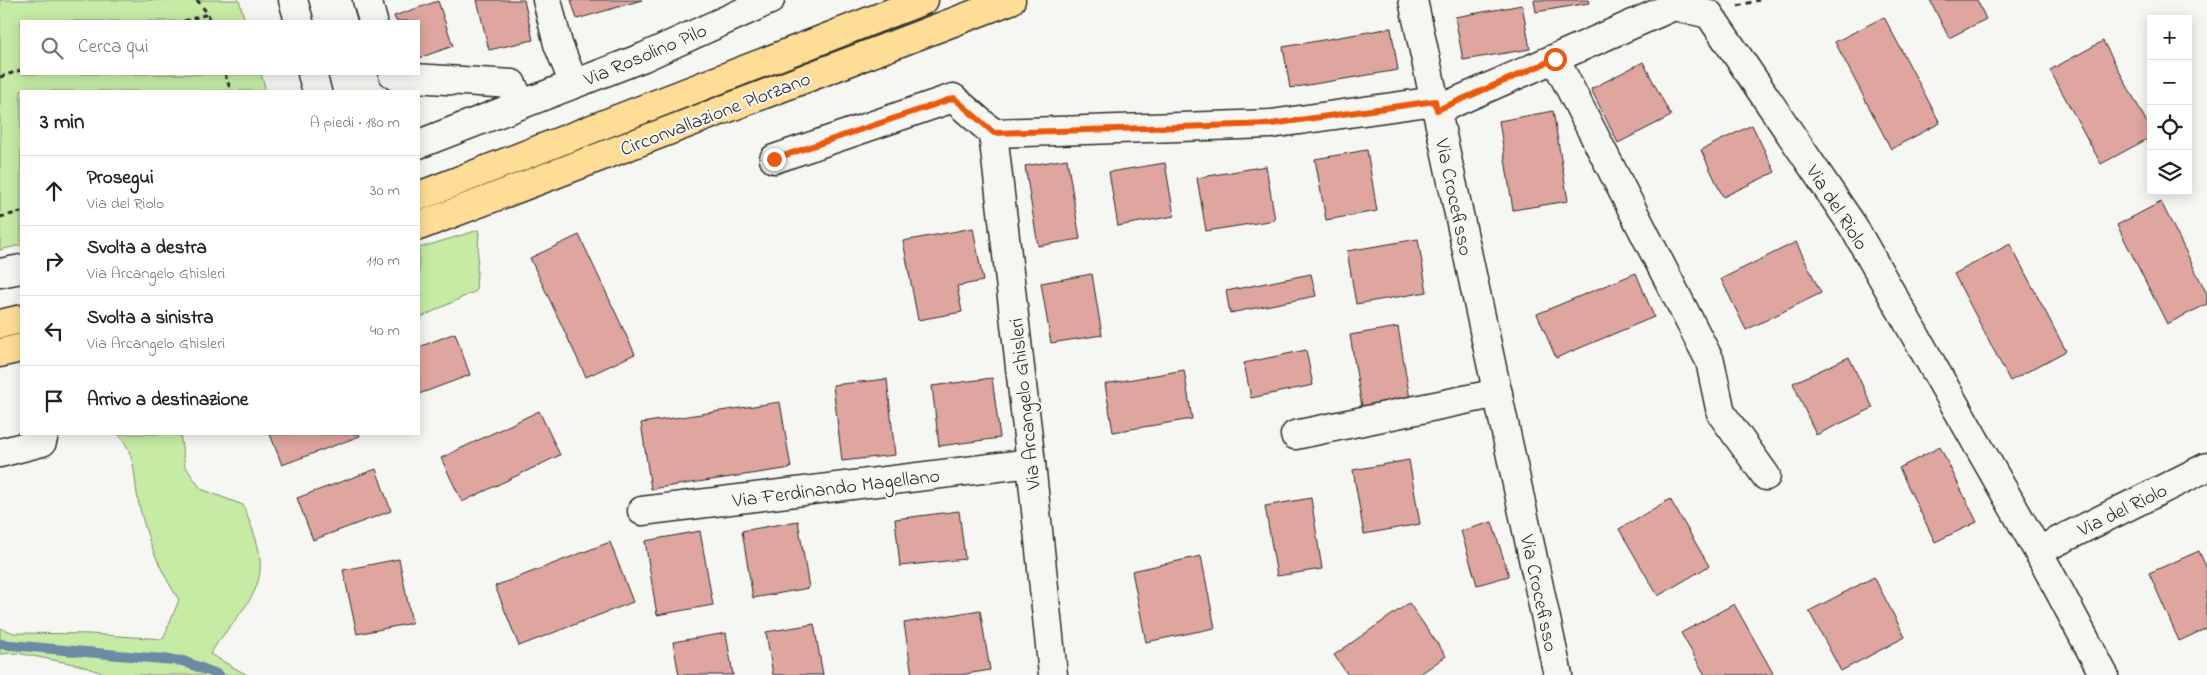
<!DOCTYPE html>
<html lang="it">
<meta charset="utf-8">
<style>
body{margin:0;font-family:"Indie Flower",sans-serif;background:#f2f2f2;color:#222}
.controls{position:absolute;right:15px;top:15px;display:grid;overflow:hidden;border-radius:0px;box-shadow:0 2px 12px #0003}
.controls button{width:45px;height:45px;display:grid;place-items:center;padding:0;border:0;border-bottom:1px solid #e0e0e0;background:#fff;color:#222;font:25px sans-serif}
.stop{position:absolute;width:15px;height:15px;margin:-11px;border:4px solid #ea580c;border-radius:50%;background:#fff}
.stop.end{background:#ea580c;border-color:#fff;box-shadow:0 1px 5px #0008}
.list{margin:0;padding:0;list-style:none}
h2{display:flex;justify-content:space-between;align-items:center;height:65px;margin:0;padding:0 20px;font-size:21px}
h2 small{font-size:16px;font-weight:400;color:#767676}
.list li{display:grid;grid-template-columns:32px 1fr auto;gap:15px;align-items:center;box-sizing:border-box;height:70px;padding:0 20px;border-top:1px solid #e0e0e0}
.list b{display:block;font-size:19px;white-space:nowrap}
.list p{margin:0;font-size:16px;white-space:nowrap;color:#767676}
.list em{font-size:16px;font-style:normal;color:#767676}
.icon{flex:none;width:28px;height:28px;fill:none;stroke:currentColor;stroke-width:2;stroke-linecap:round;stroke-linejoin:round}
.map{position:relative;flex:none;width:2207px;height:675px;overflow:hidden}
.search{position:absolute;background:#fff;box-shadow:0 2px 12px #0003;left:20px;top:20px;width:400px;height:55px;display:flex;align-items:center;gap:12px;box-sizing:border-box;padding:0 18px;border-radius:0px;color:#767676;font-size:19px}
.panel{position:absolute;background:#fff;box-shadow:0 2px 12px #0003;left:20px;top:90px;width:400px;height:345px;border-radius:0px}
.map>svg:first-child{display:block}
.green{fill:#c6eba5;stroke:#788b68}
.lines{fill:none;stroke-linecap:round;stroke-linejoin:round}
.stream{stroke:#6b8ba3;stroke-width:10}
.building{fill:#dfa59f;stroke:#2b2b2b}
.minor-casing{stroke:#2b2b2b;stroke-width:31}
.highway-casing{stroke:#2b2b2b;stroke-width:31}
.path{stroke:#2b2b2b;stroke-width:3;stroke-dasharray:5 4;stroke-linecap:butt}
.minor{stroke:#f6f6f2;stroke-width:28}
.highway{stroke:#fedd96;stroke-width:28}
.route{stroke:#ea580c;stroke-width:6}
.labels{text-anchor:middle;stroke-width:4;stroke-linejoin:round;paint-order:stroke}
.street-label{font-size:20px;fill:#2b2b2b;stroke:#f6f6f2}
</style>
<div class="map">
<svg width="2207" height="675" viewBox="0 0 2207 675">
<rect width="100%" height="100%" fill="#f6f6f2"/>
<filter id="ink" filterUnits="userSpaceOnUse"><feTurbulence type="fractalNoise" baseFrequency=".02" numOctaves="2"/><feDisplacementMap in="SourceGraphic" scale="10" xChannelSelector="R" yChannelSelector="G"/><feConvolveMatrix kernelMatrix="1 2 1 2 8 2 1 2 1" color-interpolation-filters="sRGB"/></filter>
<g filter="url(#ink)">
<g class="green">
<polygon points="0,0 239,0 245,21 21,21 21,74 261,74 266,91 21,91 21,245 0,250"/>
<polygon points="479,230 476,291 419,318 419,248"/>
<path d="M118 434H180L185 466 201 489 243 505C258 543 272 570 245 607 234 623 220 637 210 654L247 675H108L79 665 17 653 0 654V628L14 633 89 634 163 639 179 600C161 572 148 542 140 509 133 484 138 454 118 434Z"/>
</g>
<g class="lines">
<polyline class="stream" points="0,644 183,661 219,675"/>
</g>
<g class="building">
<polygon points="477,0 524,0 533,40 489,50"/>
<polygon points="571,0 642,0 577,19"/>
<polygon points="1534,0 1588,0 1589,3 1536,12"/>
<polygon points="1930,0 1977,0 1986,19 1949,38"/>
<polygon points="438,1 453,46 419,58 419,21 396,21 394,16"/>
<polygon points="1522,5 1530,49 1463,60 1455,17"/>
<polygon points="1884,17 1940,123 1891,149 1835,42"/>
<polygon points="1391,28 1398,70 1290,88 1283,47"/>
<polygon points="2103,41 2151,130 2151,137 2101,164 2050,70"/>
<polygon points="1643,62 1671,116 1618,143 1591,89"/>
<polygon points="1553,111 1568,201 1513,210 1499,121"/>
<polygon points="1752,125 1775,172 1723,197 1701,150"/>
<polygon points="1367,150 1377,211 1326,220 1315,159"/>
<polygon points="1067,159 1080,239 1038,246 1025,166"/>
<polygon points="1165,163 1174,216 1118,226 1109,172"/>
<polygon points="1266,166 1275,220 1206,231 1197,178"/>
<polygon points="2161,202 2207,294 2207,304 2167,324 2117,225"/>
<polygon points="973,228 983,281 957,286 962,312 918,320 903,241"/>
<polygon points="579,235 635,354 586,377 530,258"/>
<polygon points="1418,239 1427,292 1356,304 1347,251"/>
<polygon points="1796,242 1821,293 1746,330 1721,279"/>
<polygon points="2010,244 2066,351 2010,381 1954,274"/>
<polygon points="1636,273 1654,317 1556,358 1537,314"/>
<polygon points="1092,274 1102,335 1051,343 1041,283"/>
<polygon points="1311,274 1316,296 1230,313 1226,291"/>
<polygon points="1398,327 1411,405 1363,413 1350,335"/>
<polygon points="455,333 470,375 419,394 419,347"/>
<polygon points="1306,350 1313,385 1251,398 1244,363"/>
<polygon points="1849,357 1873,408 1816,435 1793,383"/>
<polygon points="1184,370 1192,419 1113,432 1105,384"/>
<polygon points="992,378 1000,438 939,446 932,386"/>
<polygon points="887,379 895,455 842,461 833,385"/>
<polygon points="780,402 791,468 651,489 641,423"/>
<polygon points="539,411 560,455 462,502 441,458"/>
<polygon points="270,434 359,434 360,436 282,465"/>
<polygon points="1940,447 1977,522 1935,542 1899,468"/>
<polygon points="1409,460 1420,524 1364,534 1353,470"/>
<polygon points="376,469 391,511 313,540 297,498"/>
<polygon points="1311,498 1322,569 1277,576 1265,506"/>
<polygon points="1670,499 1709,566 1658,596 1619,529"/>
<polygon points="959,511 965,559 900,566 895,519"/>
<polygon points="798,521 809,588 753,598 742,531"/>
<polygon points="1492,522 1509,576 1477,585 1461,531"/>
<polygon points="700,531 713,605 657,615 645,541"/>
<polygon points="610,542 633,602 519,646 495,586"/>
<polygon points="2199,551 2207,569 2207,628 2179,641 2149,573"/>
<polygon points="1201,556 1215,628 1146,642 1132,571"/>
<polygon points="399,559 412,623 357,634 343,570"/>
<polygon points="1874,577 1905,637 1841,671 1809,611"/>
<polygon points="1409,603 1446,656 1419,675 1348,675 1334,655"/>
<polygon points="1734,604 1773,673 1770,675 1705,675 1681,633"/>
<polygon points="980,610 990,670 960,675 912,675 904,623"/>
<polygon points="814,624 823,675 773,675 766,632"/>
<polygon points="726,633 733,675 679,675 673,642"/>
</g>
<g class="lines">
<g class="minor-casing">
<g id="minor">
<polyline points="293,0 299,21"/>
<polyline points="367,0 373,21"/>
<polyline points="547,0 558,44 574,84"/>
<polyline points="1413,0 1558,675"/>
<polyline points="1555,59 1710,361 1721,413 1766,476"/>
<polyline points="312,74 317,91"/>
<polyline points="393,74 397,77 512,84 521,104"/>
<polyline points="1437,110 1674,6 1709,14 1853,226 2038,551 2104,675"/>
<polyline points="993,133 1271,124 1435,101"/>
<polyline points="419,144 644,57 770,0"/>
<polyline points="774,159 953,98 993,133 1031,463 1053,675"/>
<polyline points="0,273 21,269"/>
<polyline points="1295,435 1498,393"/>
<polyline points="0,453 42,442 44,434"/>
<polyline points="642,511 1031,463"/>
<polyline points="2038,551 2207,467"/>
</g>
</g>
<g class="highway-casing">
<g id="highway">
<polyline points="419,196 924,0"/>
<polyline points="419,226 1011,0"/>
<polyline points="0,324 21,319"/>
<polyline points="0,353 21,348"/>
</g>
</g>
<g class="path">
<polyline points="197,0 208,14 210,21"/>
<polyline points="1738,6 1759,0"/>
<polyline points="184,21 208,14"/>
<polyline points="225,74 231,91"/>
<polyline points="0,77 21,70"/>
<polyline points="0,217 21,212"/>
</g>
<use href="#minor" class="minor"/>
<use href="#highway" class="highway"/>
</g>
</g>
<g class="lines" filter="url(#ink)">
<polyline class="route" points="774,159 954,98 994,133 1271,124 1435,101 1437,110 1555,59"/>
</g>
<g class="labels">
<g class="street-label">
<text transform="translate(645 54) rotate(-23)" y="7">Via Rosolino Pilo</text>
<text transform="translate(715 113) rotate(-21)" y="7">Circonvallazione Plorzano</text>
<text transform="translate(1455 197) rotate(78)" y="7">Via Crocefisso</text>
<text transform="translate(1838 207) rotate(57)" y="7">Via del Riolo</text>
<text transform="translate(1024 404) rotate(-96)" y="7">Via Arcangelo Ghisleri</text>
<text transform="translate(836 487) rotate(-7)" y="7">Via Ferdinando Magellano</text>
<text transform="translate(2122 509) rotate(-26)" y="7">Via del Riolo</text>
<text transform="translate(1540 593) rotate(78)" y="7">Via Crocefisso</text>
</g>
</g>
</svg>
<div class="controls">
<button>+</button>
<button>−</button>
<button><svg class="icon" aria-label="locate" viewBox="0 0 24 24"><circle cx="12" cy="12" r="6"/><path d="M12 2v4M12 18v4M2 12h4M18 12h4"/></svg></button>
<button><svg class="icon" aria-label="layers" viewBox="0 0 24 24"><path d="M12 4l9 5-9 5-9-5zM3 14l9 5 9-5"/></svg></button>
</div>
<div class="stop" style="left:1555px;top:59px"></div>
<div class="stop end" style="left:774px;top:159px"></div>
<div class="search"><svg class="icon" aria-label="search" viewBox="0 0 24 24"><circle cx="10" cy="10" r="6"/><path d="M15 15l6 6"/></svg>Cerca qui</div>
<section class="panel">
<h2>3 min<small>A piedi · 180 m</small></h2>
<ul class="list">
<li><svg class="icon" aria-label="ahead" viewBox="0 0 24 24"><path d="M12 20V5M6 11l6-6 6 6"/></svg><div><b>Prosegui</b><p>Via del Riolo</p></div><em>30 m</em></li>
<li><svg class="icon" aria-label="right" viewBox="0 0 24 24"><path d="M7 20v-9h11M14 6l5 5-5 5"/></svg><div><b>Svolta a destra</b><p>Via Arcangelo Ghisleri</p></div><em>110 m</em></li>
<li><svg class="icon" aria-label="left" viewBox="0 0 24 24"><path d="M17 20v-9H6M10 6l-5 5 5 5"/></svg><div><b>Svolta a sinistra</b><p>Via Arcangelo Ghisleri</p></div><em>40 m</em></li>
<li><svg class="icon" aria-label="arrive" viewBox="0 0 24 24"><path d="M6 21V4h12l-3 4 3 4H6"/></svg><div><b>Arrivo a destinazione</b></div></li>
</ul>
</section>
</div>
